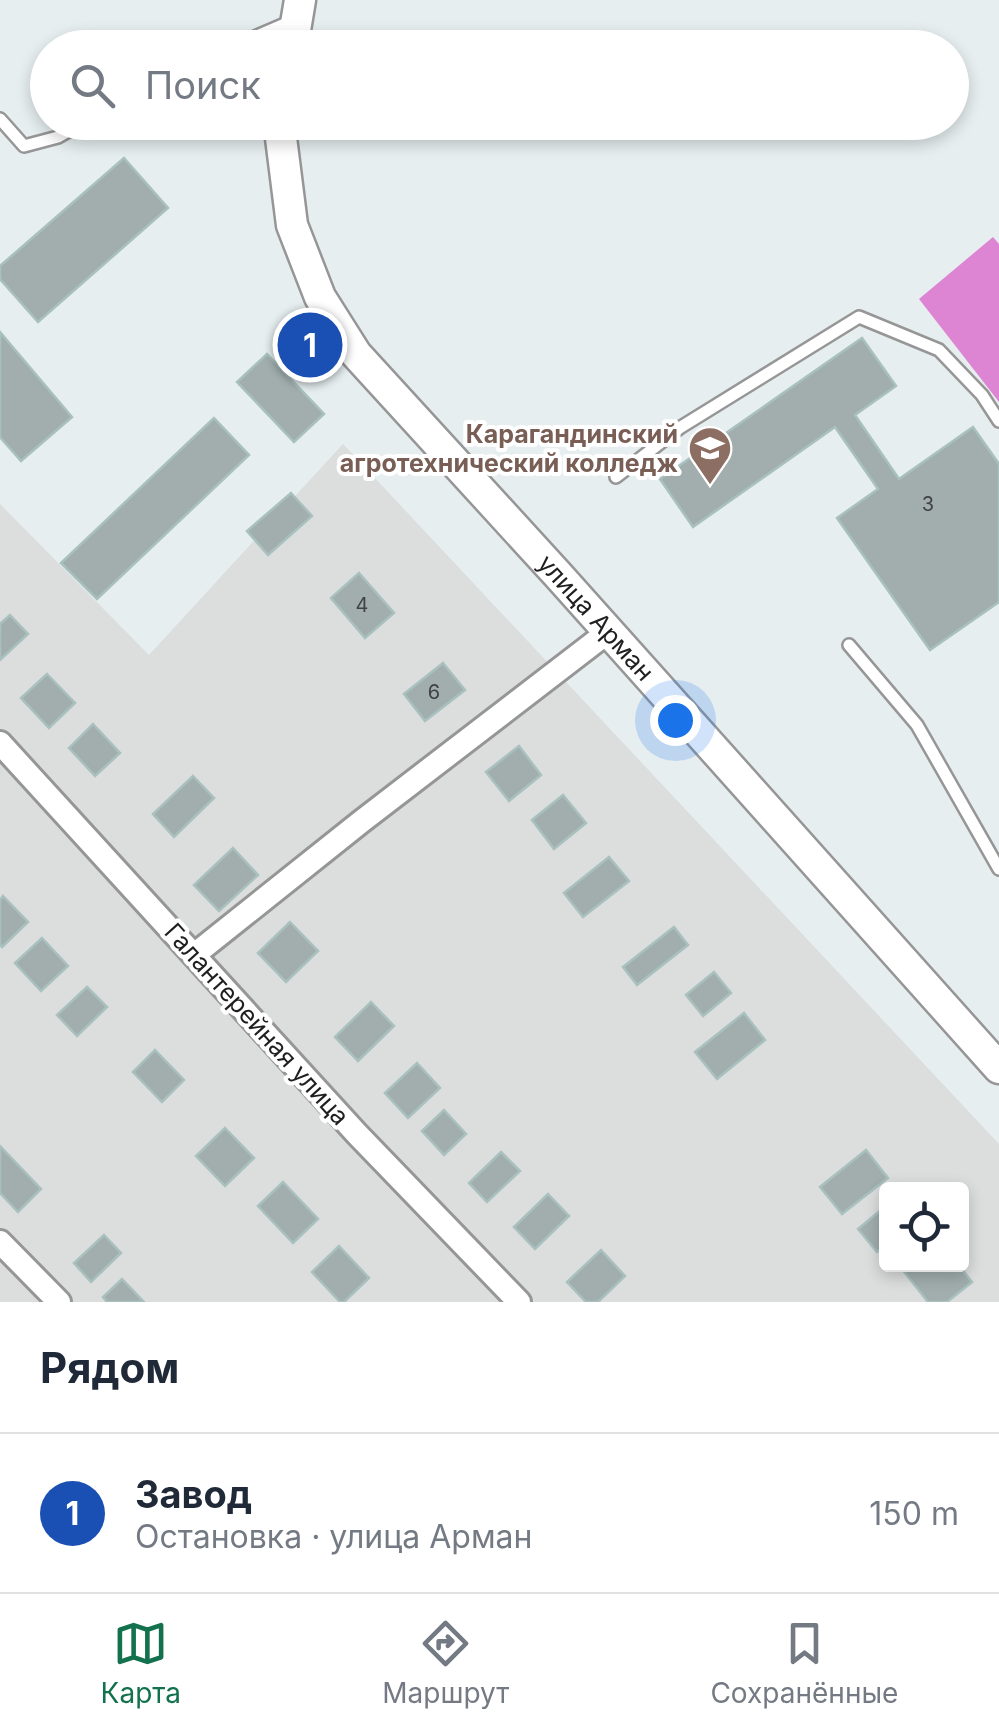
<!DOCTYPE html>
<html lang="ru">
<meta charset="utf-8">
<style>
body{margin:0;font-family:Inter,sans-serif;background:#f6f6f7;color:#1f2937}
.controls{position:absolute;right:30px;bottom:30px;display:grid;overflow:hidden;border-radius:10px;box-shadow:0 5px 15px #0003}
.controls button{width:90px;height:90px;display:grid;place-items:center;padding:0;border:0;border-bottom:2px solid #e0e1e3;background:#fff;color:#1f2937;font:50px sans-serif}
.you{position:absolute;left:675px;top:720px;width:35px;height:35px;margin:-25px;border:8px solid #fff;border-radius:50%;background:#1a73e8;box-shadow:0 0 0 15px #1a73e833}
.badge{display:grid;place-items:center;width:65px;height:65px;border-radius:50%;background:#13714d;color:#fff;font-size:32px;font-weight:700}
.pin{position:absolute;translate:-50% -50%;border:5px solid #fff;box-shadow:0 2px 10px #0006}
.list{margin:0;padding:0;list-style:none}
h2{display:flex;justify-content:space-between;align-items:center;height:130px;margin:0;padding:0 40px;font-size:42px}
h2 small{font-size:32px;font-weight:400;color:#747a83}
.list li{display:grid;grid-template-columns:65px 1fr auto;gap:30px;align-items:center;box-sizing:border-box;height:160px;padding:0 40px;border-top:2px solid #e0e1e3}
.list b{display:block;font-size:38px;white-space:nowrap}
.list p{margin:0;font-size:32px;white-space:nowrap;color:#747a83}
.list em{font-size:32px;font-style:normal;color:#747a83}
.icon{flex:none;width:55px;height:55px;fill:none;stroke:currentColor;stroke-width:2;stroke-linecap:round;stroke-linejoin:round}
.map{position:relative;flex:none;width:999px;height:1302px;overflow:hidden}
.search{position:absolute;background:#fff;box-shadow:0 5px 15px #0003;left:30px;right:30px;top:30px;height:110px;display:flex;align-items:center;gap:25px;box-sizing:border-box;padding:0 35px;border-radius:55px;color:#747a83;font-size:38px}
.sheet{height:290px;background:#fff}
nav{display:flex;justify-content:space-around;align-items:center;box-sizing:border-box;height:140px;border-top:2px solid #e0e1e3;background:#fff;font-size:28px;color:#747a83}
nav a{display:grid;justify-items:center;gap:5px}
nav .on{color:#13714d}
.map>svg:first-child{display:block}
.residential{fill:#dcdddd;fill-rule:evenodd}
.pitch{fill:#dd85d3}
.building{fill:#a1aead;stroke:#a8c1bf;stroke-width:2.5}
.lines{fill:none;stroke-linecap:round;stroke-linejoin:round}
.service-casing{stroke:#969696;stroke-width:16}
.minor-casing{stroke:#969696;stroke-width:28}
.tertiary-casing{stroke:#969696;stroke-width:35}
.service{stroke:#fff;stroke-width:11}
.minor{stroke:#fff;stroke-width:22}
.tertiary{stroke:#fff;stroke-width:30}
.labels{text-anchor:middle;stroke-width:8;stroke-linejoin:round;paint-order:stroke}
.number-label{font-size:20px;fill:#404342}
.education-label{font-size:25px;font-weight:bold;fill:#785e54;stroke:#fff;text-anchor:end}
.street-label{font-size:25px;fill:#1f1f1f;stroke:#fff}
</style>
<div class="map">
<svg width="999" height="1302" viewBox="0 0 999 1302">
<rect width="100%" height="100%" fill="#e6eef0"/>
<path class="residential" d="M343 444 999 1144V1302H0V504L149 655ZM886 1190H962V1264H886Z"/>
<polygon class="pitch" points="993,237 999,244 999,402 919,299"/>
<g class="building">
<polygon points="124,158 168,208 38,322 0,279 0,266"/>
<polygon points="0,332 72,417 21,461 0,437"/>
<polygon points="862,338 896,386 855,415 899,479 973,427 999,464 999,602 930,650 837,518 878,489 835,427 693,527 660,479"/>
<polygon points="267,354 324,414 294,442 237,382"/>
<polygon points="214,418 249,455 97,599 61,563"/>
<polygon points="291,493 312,516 268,555 247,531"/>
<polygon points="359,573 394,613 365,638 331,598"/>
<polygon points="10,615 28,634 0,660 0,624"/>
<polygon points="443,663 465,690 425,721 404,694"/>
<polygon points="47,674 75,703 49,728 21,698"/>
<polygon points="93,724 120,753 95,776 69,748"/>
<polygon points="519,746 541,775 509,801 486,772"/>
<polygon points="193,776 214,798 174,837 153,814"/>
<polygon points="563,795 586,823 554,849 532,820"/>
<polygon points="233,848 258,875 219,911 194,885"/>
<polygon points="609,857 629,881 583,917 564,893"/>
<polygon points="3,896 28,922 2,947 0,944 0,900"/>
<polygon points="290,922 318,951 286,982 258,953"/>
<polygon points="674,927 688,945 637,985 623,967"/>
<polygon points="42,938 68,966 41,991 15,963"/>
<polygon points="714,972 731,993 703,1016 686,995"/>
<polygon points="87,987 107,1007 77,1036 57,1015"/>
<polygon points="371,1002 394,1026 358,1061 335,1037"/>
<polygon points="744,1013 765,1040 717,1079 695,1052"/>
<polygon points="155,1050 184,1080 162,1102 133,1072"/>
<polygon points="417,1063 440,1088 408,1118 385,1093"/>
<polygon points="444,1110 466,1134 444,1155 422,1131"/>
<polygon points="225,1128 254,1158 225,1186 196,1156"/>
<polygon points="0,1146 41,1189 18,1212 0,1193"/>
<polygon points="866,1150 888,1178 842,1214 820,1187"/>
<polygon points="501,1152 520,1171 487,1202 469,1183"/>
<polygon points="283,1182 318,1219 293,1243 258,1206"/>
<polygon points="548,1194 569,1216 535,1249 514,1227"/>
<polygon points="886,1206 886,1244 877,1252 858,1229"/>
<polygon points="104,1235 121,1253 91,1282 74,1263"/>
<polygon points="339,1246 369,1278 344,1302 340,1302 312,1272"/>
<polygon points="601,1250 625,1276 598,1302 586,1302 567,1282"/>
<polygon points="898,1264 958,1264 972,1282 947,1302 928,1302"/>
<polygon points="122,1279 144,1302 107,1302 103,1297"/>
</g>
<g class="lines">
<g class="service-casing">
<g id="service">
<polyline points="229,48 294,20"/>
<polyline points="0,119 24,146 58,137 84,122"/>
<polyline points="616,477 681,427 859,317 939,350 982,395 999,421"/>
<polyline points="849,645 917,725 999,869"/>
</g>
</g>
<g class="minor-casing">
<g id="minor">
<polyline points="0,743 357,1134 519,1302"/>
<polyline points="194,955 362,821 608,632"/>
<polyline points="0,1242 59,1302"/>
</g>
</g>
<g class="tertiary-casing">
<g id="tertiary">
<polyline points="292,48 300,0"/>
<path id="s1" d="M279 122 292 225 320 297 356 354 559 576 999 1068"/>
</g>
</g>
<use href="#service" class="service"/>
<use href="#minor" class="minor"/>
<use href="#tertiary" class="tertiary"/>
</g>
<defs>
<g id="university-pin" transform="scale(2.25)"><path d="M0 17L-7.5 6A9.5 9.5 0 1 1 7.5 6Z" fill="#8d6e63" stroke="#fff"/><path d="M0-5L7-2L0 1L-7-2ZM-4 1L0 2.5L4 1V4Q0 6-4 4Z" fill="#fff"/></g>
</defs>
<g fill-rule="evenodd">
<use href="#university-pin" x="710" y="448"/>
</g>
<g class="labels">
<g class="number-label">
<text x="928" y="511">3</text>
<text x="362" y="612">4</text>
<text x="434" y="699">6</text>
</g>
<g class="education-label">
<text x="678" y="443">Карагандинский<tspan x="678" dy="29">агротехнический колледж</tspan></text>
</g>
<g class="street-label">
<text dy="9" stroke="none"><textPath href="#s1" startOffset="605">улица Арман</textPath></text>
<text transform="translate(257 1024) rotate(48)" y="9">Галантерейная улица</text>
</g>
</g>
</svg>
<div class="controls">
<button><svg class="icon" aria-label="locate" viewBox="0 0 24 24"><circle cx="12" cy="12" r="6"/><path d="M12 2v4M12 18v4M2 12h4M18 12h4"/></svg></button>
</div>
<div class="you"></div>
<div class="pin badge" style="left:310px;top:345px;background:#1a4fb4">1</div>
<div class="search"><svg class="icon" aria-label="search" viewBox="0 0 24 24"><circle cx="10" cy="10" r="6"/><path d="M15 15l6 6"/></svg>Поиск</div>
</div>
<section class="sheet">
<h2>Рядом<small></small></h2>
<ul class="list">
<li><span class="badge" style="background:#1a4fb4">1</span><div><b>Завод</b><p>Остановка · улица Арман</p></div><em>150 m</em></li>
</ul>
</section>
<nav>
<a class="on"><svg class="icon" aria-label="map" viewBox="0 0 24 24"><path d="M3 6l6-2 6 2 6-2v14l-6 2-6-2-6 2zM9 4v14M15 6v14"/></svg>Карта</a>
<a><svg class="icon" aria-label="directions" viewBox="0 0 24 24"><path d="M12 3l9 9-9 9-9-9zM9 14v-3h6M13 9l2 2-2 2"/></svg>Маршрут</a>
<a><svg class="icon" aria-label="saved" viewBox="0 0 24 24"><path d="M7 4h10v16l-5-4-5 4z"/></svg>Сохранённые</a>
</nav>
